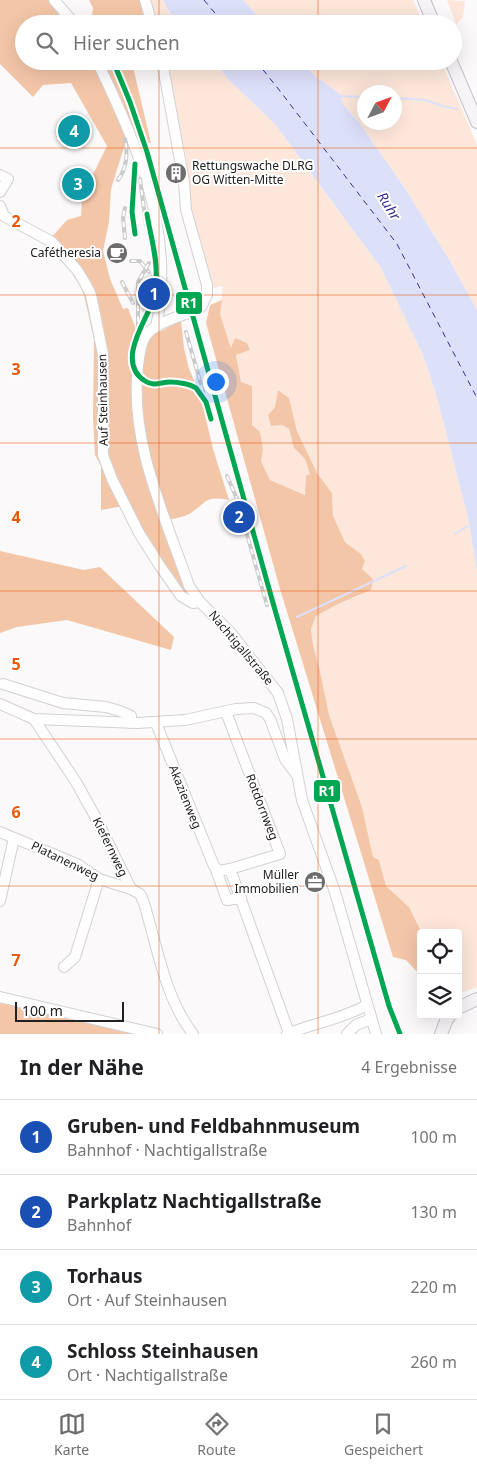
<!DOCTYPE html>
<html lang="de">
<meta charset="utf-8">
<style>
body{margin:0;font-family:"Noto Sans",sans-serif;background:#f6f6f6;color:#202124}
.controls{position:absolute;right:15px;bottom:15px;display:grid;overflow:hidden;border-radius:5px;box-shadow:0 5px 20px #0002}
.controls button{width:45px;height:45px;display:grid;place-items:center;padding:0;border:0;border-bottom:1px solid #e0e0e0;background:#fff;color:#202124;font:25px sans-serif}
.compass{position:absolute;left:357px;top:85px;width:45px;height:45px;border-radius:50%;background:#fff;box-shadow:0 5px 20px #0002;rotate:49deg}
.scale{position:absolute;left:15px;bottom:12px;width:109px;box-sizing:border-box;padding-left:5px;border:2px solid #222122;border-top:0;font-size:14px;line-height:18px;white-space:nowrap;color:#222122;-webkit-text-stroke:4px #fff;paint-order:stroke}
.you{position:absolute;left:215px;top:381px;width:18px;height:18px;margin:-12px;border:4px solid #fff;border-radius:50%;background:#1a73e8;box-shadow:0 0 0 8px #1a73e833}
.badge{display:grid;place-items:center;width:32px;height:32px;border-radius:50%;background:#6e6d6e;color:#fff;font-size:16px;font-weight:700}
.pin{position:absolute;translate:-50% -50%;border:2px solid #fff;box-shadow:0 1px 5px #0006}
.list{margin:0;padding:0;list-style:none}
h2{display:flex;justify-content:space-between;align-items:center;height:65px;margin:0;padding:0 20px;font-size:21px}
h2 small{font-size:16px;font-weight:400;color:#757577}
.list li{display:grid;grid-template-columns:32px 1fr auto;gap:15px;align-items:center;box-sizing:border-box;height:75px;padding:0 20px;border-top:1px solid #e0e0e0}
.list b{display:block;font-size:19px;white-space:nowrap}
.list p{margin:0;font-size:16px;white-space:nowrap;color:#757577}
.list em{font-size:16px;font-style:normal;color:#757577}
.icon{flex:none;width:28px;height:28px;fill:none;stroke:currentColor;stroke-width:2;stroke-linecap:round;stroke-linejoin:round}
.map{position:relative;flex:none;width:477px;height:1034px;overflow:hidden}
.search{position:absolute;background:#fff;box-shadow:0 5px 20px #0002;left:15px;right:15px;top:15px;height:55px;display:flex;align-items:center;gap:12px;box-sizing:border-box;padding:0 18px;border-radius:28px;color:#757577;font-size:19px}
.sheet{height:365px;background:#fff}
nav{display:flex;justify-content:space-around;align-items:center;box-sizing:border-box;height:70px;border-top:1px solid #e0e0e0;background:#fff;font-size:14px;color:#757577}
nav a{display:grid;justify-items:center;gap:2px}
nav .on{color:#6e6d6e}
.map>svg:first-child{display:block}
.green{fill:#fde7db;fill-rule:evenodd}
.forest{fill:#f4c6a8}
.water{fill:#dde0f9}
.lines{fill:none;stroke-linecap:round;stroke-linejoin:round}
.stream{stroke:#dde0f9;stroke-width:2}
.ferry{stroke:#353090;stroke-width:1;stroke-dasharray:6 5;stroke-linecap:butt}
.minor-casing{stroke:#d3d1d2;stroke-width:12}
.major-casing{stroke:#c6c0c8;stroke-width:14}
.minor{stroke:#fefefe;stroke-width:10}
.major{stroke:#f7f4f8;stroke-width:12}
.rail-casing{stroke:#cccbcc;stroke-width:4}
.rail{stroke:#fff;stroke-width:2;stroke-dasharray:5.5;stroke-linecap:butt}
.rail-1-casing{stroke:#fff;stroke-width:9}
.rail-1{stroke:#00a651;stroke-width:5}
.grid{fill:none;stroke:#e8590c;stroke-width:1;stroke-opacity:0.55}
.labels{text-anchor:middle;stroke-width:4;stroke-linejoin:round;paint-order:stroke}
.poi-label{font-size:12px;fill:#222122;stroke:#fff;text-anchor:end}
.street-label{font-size:12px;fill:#222122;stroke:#fff}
.water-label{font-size:14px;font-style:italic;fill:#353090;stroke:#fff}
.grid-label{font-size:16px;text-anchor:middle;font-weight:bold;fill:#e8590c;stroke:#fff;stroke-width:4;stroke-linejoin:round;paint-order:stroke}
.line-badge{stroke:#fff;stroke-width:2}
.badge-label{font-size:14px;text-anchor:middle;font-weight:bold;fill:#fff}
</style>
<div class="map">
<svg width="477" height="1034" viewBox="0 0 477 1034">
<rect width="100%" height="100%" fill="#fbf9fa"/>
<g class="green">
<polygon points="148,0 163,0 176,24 157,24"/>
<polygon points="243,0 413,0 424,24 265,24"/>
<polygon points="447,0 465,1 463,18 456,24"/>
<polygon points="166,61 213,61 230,81 275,124 381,268 423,355 436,394 468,517 477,571 477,987 458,994 458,933 422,933 409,907 386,886 379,860 373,858 362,807 329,715 320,671 313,645 311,629 316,616 338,604 361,595 361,554 345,542 333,516 332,493 317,473 297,431 289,398 279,390 275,407 268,415 271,426 282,425 289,429 294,448 305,459 310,474 306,477 306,495 270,480 261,461 263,449 252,425 252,386 241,382 236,355 249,350 235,338 232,349 220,314 223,286 212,288 193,222 188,196 187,163"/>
<path d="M301 61H441L477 145V310L450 261 406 190 360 124 343 104 340 94 315 76ZM364 92H394V122H364Z"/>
</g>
<g class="forest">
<path d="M0 0H53L79 24H24V61H159L133 67 151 143 137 141 125 144 111 189 109 222 103 251 110 279 123 309 128 308 138 335C152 340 167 326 181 321L184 348 189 369 200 394 213 449 229 500C205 496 209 500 191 513 185 517 175 518 168 520L185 595 157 559 129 505 101 510V466L95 455 93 417 94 339 78 269 50 239 67 220 81 216 82 197 107 146 71 83 43 85 33 97 0 64Z"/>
<polygon points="89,0 142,0 150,24 91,24 93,8"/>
<polygon points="222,300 220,314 231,348 235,338 247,343 250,350 236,355 241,382 252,386 252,425 260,432 263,450 261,461 270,480 305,495 306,476 310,474 305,459 294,448 289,429 282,425 271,426 268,415 275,407 278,390 289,398 297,431 317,473 332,493 333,516 345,542 361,554 365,561 362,569 373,579 371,590 338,604 316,616 311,629 313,645 320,671 329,715 362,807 373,857 379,860 386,886 409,907 422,933 421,933 421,976 406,960 393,957 280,589 206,323 210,305"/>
<polygon points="0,551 84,570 100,567 174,637 171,650 67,620 17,627 0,633"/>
<polygon points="0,1001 147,1034 0,1034"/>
</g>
<g class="water">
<polygon points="163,0 243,0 265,24 176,24"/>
<polygon points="213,61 301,61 315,76 340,94 343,104 360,124 406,190 450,261 477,310 477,571 468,517 436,394 423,355 381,268 275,124 230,81"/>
</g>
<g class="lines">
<g class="stream">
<polyline points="339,96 364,97"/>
<polyline points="394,98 425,100 446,107 457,109"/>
<polyline points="455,534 468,526"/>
<polyline points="297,617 406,566"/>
</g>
<g class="ferry">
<polyline points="204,0 224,24"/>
<polyline points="256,61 280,91 397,244 477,398"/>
</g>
<g class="minor-casing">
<g id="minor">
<polyline points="54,0 75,24"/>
<polyline points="145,0 152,24"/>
<path d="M97 61C137 145 176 232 156 327"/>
<path d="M162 61 184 182 186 210 207 285V295L201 307C186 316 154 321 145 337 140 345 139 357 138 366 129 442 165 516 189 586L200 602 231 633 278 693 287 719 302 800 335 892 376 1034"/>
<polyline points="0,175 8,179 0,192"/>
<polyline points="0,206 4,216 52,242 77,270 85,283 91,295 103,354 103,455 112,479 139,533 160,566 181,596 193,603 200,602"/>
<polyline points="3,684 63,703 106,707 120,711 131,716 131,723"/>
<polyline points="0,704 34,719 138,723 185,720 236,709 254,708 266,713 270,719 285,759 296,774"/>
<polyline points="226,712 280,854 230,869"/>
<path d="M34 719 76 782 96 818 131 889 140 894 144 903C157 946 165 998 193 1034"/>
<polyline points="156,723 214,866 219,871 230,869 289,1033"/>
<polyline points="0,832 77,864 99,879 131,889"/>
<polyline points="216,870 227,900 241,898"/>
<polyline points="0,901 14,838"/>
<polyline points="64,967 75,957 99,879"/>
<polyline points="0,997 157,1034"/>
<path d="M287 1034C314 1023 342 1019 367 1005"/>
<polyline points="347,1034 356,1025 371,1019"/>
</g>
</g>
<g class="major-casing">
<g id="major">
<polyline points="424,0 434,24"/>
<polyline points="451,61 477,122"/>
<polyline points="458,1008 477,999"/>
<polyline points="441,1034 446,1021 450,1015"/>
</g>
</g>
<use href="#minor" class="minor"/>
<use href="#major" class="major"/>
<g class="rail-casing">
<g id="rail">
<polyline points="140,179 146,225 151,240"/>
<path d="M118 180C127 168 128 152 125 139"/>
<polyline points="153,232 156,252 155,263"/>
<polyline points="135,234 132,212 135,164"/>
<polyline points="125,238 123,218 125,208"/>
<polyline points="131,261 140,261 149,272"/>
<polyline points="122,282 133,303"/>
<polyline points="145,317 146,295 154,273 155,264"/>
<polyline points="186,332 206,402"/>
<polyline points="138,333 138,282 149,263"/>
<polyline points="227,476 237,499 267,605"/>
</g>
</g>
<use href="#rail" class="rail"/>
<g class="rail-1-casing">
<g id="rail-1">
<polyline points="113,61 130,102 147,152 273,603 389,1006 400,1034"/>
<path d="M147 214C150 234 158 259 156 279 156 288 154 300 150 308 141 328 118 364 145 381 154 387 161 382 170 382 178 382 190 384 196 388L206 402 211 419"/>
<polyline points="135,234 132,212 135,164"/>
</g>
</g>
<use href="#rail-1" class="rail-1"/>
</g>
<path class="grid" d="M159 0V24M318 0V24M159 61V1034M318 61V1034M0 148H477M0 295H477M0 443H477M0 591H477M0 739H477M0 886H477"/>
<defs>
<g id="building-disc" transform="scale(1.125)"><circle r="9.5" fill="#6e6d6e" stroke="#fff"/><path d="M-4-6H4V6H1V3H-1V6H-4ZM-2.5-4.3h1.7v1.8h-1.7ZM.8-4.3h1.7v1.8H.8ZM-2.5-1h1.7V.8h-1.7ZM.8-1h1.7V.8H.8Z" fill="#fff"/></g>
<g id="cafe-disc" transform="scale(1.125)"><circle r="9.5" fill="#6e6d6e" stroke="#fff"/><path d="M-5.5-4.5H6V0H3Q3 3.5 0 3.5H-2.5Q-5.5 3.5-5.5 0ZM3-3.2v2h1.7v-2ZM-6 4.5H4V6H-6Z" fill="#fff"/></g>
<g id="office-disc" transform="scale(1.125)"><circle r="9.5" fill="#6e6d6e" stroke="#fff"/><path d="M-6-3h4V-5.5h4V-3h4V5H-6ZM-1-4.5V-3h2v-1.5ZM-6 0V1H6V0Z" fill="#fff"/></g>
</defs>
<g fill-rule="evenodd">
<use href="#building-disc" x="176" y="173"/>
<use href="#cafe-disc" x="117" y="253"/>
<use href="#office-disc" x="315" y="882"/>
</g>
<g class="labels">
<g class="poi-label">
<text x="192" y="170" text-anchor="start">Rettungswache DLRG<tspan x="192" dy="14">OG Witten-Mitte</tspan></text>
<text x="101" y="257">Cafétheresia</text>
<text x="299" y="879">Müller<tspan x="299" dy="14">Immobilien</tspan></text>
</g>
<g class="street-label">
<text transform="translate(103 400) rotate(-91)" y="4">Auf Steinhausen</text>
<text transform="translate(241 648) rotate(50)" y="4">Nachtigallstraße</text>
<text transform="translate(185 797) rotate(68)" y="4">Akazienweg</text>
<text transform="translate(262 807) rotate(69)" y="4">Rotdornweg</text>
<text transform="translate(110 847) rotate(64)" y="4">Kiefernweg</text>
<text transform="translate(65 861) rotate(26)" y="4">Platanenweg</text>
</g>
<g class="water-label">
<text transform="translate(389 206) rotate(58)" y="5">Ruhr</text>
</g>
</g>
<g class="grid-label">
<text x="16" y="227">2</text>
<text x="16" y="375">3</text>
<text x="16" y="523">4</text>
<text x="16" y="670">5</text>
<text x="16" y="818">6</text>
<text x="16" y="966">7</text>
</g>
<g class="line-badge">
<rect x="175" y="291" width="28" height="24" rx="5" fill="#00a651"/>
<rect x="313" y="779" width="28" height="24" rx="5" fill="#00a651"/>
</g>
<g class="badge-label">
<text x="189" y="308">R1</text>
<text x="327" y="796">R1</text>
</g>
</svg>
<div class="controls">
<button><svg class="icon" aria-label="locate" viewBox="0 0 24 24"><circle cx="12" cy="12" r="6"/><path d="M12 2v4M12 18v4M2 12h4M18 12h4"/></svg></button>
<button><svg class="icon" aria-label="layers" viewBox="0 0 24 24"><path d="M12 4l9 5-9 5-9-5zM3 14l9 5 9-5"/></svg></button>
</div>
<svg class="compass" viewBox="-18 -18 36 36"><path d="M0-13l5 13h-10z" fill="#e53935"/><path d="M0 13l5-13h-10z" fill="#757577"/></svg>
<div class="scale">100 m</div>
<div class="you"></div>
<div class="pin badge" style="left:154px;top:294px;background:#1a4fb4">1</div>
<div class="pin badge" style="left:239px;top:517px;background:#1a4fb4">2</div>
<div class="pin badge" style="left:78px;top:184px;background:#0f9aa8">3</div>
<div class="pin badge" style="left:74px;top:131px;background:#0f9aa8">4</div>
<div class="search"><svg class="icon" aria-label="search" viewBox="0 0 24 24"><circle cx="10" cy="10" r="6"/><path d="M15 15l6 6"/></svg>Hier suchen</div>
</div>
<section class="sheet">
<h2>In der Nähe<small>4 Ergebnisse</small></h2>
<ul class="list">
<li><span class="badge" style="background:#1a4fb4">1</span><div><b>Gruben- und Feldbahnmuseum</b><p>Bahnhof · Nachtigallstraße</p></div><em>100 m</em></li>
<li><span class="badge" style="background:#1a4fb4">2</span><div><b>Parkplatz Nachtigallstraße</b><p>Bahnhof</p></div><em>130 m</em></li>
<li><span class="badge" style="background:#0f9aa8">3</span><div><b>Torhaus</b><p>Ort · Auf Steinhausen</p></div><em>220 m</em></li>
<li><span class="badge" style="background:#0f9aa8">4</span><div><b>Schloss Steinhausen</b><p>Ort · Nachtigallstraße</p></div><em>260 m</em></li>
</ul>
</section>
<nav>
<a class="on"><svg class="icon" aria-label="map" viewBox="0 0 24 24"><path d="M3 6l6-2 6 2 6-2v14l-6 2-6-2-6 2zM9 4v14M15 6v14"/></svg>Karte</a>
<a><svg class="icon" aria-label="directions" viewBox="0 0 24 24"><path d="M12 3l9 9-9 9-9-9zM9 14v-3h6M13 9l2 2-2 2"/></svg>Route</a>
<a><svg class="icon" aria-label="saved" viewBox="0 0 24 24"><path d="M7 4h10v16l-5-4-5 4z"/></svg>Gespeichert</a>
</nav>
